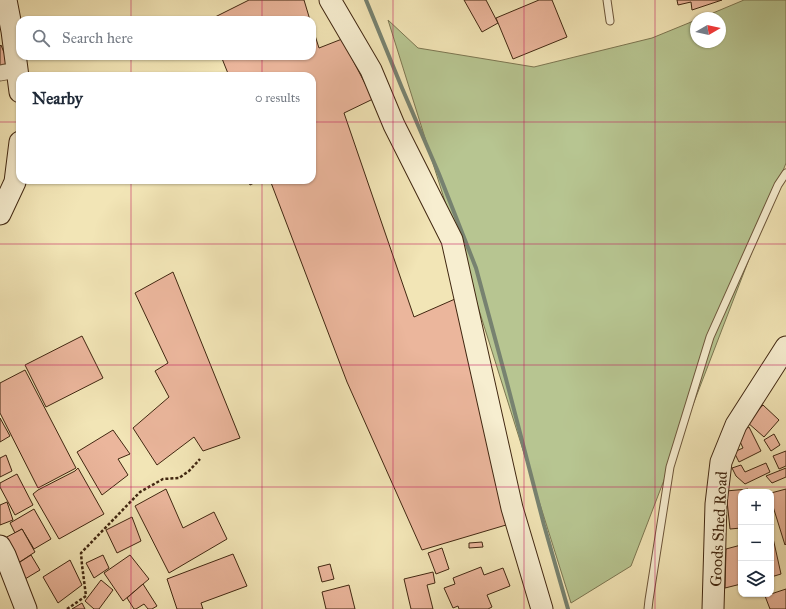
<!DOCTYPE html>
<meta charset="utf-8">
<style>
body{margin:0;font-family:"IM FELL Great Primer",serif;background:#f6f6f7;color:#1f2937}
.controls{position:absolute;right:12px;bottom:12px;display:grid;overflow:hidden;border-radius:8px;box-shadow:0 1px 3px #0004}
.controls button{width:36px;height:36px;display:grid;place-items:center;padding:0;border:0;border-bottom:1px solid #e0e1e3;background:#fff;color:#1f2937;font:20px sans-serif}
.compass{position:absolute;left:690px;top:12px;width:36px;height:36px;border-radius:50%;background:#fff;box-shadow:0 1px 3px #0004;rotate:81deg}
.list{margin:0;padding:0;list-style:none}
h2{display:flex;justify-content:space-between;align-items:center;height:52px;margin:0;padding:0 16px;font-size:17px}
h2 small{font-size:13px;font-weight:400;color:#747a83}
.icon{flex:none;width:22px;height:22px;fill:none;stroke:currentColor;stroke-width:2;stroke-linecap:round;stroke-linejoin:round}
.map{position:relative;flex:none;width:786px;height:609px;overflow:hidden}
.search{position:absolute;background:#fff;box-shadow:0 1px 3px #0004;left:16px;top:16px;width:300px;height:44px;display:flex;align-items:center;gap:10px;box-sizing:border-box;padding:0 14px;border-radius:12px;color:#747a83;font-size:15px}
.panel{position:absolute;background:#fff;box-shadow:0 1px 3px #0004;left:16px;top:72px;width:300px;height:112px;border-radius:12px}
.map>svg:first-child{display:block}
.green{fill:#b7c591;stroke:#7c7651}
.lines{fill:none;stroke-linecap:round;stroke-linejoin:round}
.stream{stroke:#778270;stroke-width:4}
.building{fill:#ebb69c;stroke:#412711}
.lane-casing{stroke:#6d563a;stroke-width:9}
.street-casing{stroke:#6d563a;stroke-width:17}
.secondary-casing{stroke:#412711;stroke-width:23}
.path{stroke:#412711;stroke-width:2.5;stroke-dasharray:3 2;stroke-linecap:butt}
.lane{stroke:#f7eed0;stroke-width:7}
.street{stroke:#f7eed0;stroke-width:15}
.secondary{stroke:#f7eed0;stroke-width:21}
.grid{fill:none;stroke:#c2185b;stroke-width:1;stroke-opacity:0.55}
.labels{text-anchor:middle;stroke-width:3;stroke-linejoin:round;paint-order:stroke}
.street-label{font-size:16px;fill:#412711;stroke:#f7eed0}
</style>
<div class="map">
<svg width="786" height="609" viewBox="0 0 786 609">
<rect width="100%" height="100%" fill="#f2e5b6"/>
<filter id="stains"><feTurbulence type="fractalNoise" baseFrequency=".005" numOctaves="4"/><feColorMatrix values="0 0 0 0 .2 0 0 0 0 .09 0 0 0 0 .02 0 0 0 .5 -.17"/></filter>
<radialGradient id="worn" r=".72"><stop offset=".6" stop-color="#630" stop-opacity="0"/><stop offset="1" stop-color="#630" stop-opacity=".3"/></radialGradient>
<polygon class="green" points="744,0 786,0 786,163 631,566 571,603 388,20 418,48 534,67 652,38 696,20 696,42 720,42 720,18 701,18"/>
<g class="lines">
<polyline class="stream" points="366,0 402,88 439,174 476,268 506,379 544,525 568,609"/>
</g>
<g class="building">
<polygon points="249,0 304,0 310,20 216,20 215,17"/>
<polygon points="464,0 486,0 498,23 482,32"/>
<polygon points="539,0 552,0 567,37 513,59 496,18"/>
<polygon points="677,0 722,0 692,10 691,2 678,5"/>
<polygon points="312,26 319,48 342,39 373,99 344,113 414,317 455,299 506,525 422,550 347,382 270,180 312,180 312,76 229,76 221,56 312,56"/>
<polygon points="1,45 9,65 0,69 0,46"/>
<polygon points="248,180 260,180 250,185"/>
<polygon points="173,272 240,438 203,451 194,437 157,465 133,428 169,397 155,371 168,363 135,293"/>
<polygon points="82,336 103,378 46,407 25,365"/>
<polygon points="25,370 76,468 38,488 0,413 0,383"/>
<polygon points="763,405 779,420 764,437 747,422"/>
<polygon points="0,418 10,436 0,442"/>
<polygon points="749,427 761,451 739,462 734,452 743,448 736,433"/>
<polygon points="113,430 130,454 118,459 128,475 102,495 77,452"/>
<polygon points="774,434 780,445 771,451 764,440"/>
<polygon points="786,451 786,466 779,469 773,456"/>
<polygon points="6,455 12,471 0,477 0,458"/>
<polygon points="766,463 770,472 745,484 736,476 732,468 741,465 745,472"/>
<polygon points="78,468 104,514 59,539 33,494 38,490 75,471"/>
<polygon points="786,468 786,477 772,483 766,476"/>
<polygon points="17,474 33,505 15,515 0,487 0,483"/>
<polygon points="166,489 183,528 214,512 227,539 169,573 135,506"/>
<polygon points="748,489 749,492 741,492 741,528 730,529 726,491"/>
<polygon points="786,489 786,544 785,545 771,500 771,493"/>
<polygon points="7,502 13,520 0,525 0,505"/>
<polygon points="34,509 51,539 34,549 22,529 15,533 10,523"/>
<polygon points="132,517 141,541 117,553 106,530"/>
<polygon points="22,529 35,552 15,565 3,539"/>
<polygon points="771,538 773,538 781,574 771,577"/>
<polygon points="482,542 483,547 469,548 469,543"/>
<polygon points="741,545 741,584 725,588 726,549"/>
<polygon points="442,548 449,569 436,574 428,553"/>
<polygon points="233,554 247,586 201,603 203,609 177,609 167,579"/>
<polygon points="31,555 40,570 25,579 17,564"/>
<polygon points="103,555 109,568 94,578 86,563"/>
<polygon points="130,555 149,579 123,601 104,573"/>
<polygon points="70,560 82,585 58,603 43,577"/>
<polygon points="330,564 334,579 322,582 318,567"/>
<polygon points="481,567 484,575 503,568 510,586 487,595 492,607 488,609 459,609 458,606 453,608 444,588 455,584 453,578"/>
<polygon points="433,572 435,583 427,585 433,609 411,609 404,579"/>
<polygon points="101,580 113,590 99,609 94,609 85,601"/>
<polygon points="143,584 157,606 152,609 148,609 144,604 136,609 134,609 127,598"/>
<polygon points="349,585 355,609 326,609 322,592"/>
<polygon points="786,589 786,609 770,609 765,596"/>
<polygon points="82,603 85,609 72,609"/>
</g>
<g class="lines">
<g class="lane-casing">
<g id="lane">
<polyline points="607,0 610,21"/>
<polyline points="648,609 649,600 670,467 710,337 778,185 786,173"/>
</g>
</g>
<g class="street-casing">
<polyline id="street" points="0,73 17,70 15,61"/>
</g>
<g class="secondary-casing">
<g id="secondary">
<polyline points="6,0 12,31 20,92"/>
<polyline points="330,0 371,70 394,125 452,240 512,508 542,609"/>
<polyline points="0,214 15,182 20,142"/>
<polyline points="0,546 5,555 26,609"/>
<polyline points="713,609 716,504 721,462 736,425 786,347"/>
</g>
</g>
<polyline class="path" points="67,609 86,596 82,565 81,553 140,492 163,479 179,478 189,471 200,459"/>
<use href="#lane" class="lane"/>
<use href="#street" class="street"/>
<use href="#secondary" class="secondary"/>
</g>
<path class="grid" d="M131 0V20M262 0V20M393 0V609M524 0V609M655 0V609M131 56V76M262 56V76M0 122H20M312 122H786M131 180V609M262 180V609M0 244H786M0 365H786M0 487H786"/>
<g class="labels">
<g class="street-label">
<text transform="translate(718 529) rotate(-87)" y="6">Goods Shed Road</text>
</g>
</g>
<rect width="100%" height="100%" filter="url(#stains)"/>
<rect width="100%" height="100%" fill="url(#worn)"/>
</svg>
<div class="controls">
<button>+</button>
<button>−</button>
<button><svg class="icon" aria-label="layers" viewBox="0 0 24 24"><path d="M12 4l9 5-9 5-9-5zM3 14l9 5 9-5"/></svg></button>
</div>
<svg class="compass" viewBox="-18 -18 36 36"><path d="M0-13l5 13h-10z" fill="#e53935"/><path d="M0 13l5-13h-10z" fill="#747a83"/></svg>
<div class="search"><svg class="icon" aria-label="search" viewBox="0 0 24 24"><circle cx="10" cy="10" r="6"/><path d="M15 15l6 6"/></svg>Search here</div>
<section class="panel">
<h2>Nearby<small>0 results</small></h2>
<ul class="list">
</ul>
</section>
</div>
